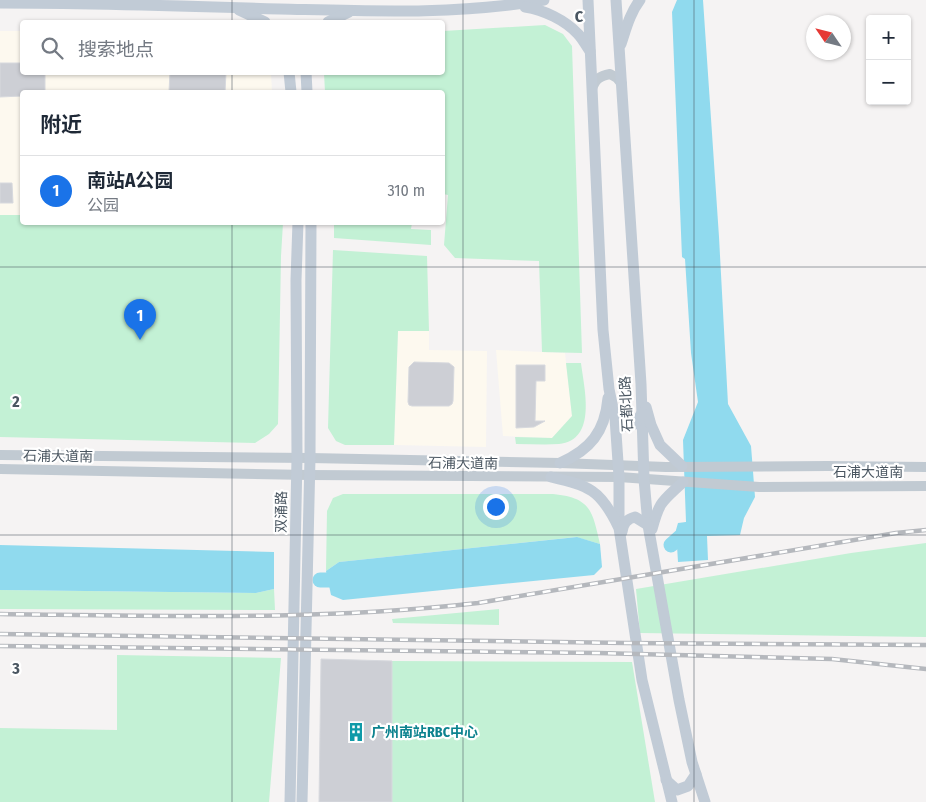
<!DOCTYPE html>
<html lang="zh">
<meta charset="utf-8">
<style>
body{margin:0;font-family:"Fira Sans Condensed","Noto Sans SC",sans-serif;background:#f2f2f3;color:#1f2937}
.controls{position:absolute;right:15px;top:15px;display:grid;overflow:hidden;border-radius:5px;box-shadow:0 1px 4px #0004}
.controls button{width:45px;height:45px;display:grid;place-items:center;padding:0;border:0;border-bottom:1px solid #e0e1e3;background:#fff;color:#1f2937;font:25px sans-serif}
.compass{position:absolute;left:806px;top:15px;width:45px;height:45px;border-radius:50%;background:#fff;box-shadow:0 1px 4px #0004;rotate:305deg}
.you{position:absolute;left:495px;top:506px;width:18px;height:18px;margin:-12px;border:4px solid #fff;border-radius:50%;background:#1a73e8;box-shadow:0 0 0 8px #1a73e833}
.badge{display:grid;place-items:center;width:32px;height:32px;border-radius:50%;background:#1a73e8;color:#fff;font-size:16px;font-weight:700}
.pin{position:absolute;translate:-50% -41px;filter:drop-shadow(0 1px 2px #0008)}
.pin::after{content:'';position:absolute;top:26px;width:18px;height:15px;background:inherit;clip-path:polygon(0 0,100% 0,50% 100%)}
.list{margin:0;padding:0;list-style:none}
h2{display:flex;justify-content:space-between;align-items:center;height:65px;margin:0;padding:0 20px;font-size:21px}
h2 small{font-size:16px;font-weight:400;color:#747a83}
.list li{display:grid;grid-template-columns:32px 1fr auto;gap:15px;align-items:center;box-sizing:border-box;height:70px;padding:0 20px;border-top:1px solid #e0e1e3}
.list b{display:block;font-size:19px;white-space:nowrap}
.list p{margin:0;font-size:16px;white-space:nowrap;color:#747a83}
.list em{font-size:16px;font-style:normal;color:#747a83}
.icon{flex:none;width:28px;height:28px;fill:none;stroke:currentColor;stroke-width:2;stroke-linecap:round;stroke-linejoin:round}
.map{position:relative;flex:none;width:926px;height:802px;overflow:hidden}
.search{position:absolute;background:#fff;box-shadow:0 1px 4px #0004;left:20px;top:20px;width:425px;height:55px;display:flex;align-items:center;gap:12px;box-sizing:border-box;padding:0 18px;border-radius:5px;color:#747a83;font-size:19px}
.panel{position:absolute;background:#fff;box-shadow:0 1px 4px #0004;left:20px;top:90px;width:425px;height:135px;border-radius:5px}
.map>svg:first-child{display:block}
.commercial{fill:#fdf9ef}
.green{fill:#c3f1d5}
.water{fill:#90daee}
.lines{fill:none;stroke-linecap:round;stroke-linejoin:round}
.river{stroke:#90daee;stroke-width:15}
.building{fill:#cdcfd5;stroke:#d7d9de}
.tertiary{stroke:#c1cad2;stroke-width:10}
.secondary{stroke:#c1cbd6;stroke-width:11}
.rail-casing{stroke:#b5b8bd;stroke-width:4.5}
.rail{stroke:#fff;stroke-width:2.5;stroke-dasharray:8;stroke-linecap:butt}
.grid{fill:none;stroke:#4a5661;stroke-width:1;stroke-opacity:0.55}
.labels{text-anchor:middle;stroke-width:4.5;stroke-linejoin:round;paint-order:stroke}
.street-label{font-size:14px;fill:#4a5661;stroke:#fff}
.culture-label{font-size:14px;font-weight:bold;fill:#0d838f;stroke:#fff;text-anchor:start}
.grid-label{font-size:16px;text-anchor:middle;font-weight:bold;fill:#4a5661;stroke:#fff;stroke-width:4.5;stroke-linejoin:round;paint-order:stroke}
</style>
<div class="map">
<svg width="926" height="802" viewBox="0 0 926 802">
<rect width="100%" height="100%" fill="#f5f3f3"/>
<g class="commercial">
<polygon points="0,31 22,31 22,72 271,73 272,92 22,92 22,215 0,215"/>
<polygon points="398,331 429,331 429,350 487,351 486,447 394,445"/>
<polygon points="496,350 565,353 572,416 552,438 503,436"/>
</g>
<g class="green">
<polygon points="545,25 563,34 572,46 582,353 542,352 539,261 455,258 444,245 448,195 443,194 442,92 325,92 324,73 442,72 443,31"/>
<polygon points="0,215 22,215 22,222 283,223 281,256 278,424 269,434 255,443 0,437"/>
<polygon points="334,223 412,223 411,229 431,230 431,245 334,238"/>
<polygon points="333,250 427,256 429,331 398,331 394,445 345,445 336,441 328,428"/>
<path d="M566 363H581C584 388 598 440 559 444 545 445 530 444 516 444L515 437 552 438 572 416Z"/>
<path d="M343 494H553C591 498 592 510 600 544L576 537 339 562 326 571 327 511 333 498Z"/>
<polygon points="926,543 926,637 640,633 636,589 851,553"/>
<polygon points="274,589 275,610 0,609 0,590 256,593"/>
<polygon points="499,609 499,625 393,623 392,619"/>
<polygon points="117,655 281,658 269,802 0,802 0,728 117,730"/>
<polygon points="392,661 632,662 655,802 392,802"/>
</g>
<g class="water">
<polygon points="677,0 703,0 719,237 728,404 751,446 755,497 744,518 740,535 707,536 708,560 678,562 676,530 678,523 686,522 683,440 698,402 691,353 685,259 682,257 672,12"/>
<polygon points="577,537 600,544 602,567 594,575 343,600 331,595 326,571 339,562"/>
<polygon points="0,545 274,552 274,589 256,593 0,590"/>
</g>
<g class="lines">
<g class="river">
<polyline points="671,545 690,528"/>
<polyline points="320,580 348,580"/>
</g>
</g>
<g class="building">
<polygon points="0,63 22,63 22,72 45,72 45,92 22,92 22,96 0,97"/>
<polygon points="170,72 226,72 225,92 169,92"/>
<polygon points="0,183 12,183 13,203 0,203"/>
<polygon points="414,362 449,363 454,367 453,401 452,404 449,406 412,406 409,405 408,402 409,367"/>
<polygon points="516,365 545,365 545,381 536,381 535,421 545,421 534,427 516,428"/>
<polygon points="321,659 392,661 392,802 319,802"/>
</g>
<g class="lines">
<g class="tertiary">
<path d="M592 89C595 79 600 76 610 74L617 78 622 84"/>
<polyline points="0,455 310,458 560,463 666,467 828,466 926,467"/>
<polyline points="0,469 309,475 619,477 759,487 926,486"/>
</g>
<g class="secondary">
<polyline points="588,0 603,330 609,389 615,418 619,477 619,528 642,680 672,802"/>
<polyline points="616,0 641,384 644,479 648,525 679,700 692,762 705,802"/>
<path d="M0 3C93 3 187 6 280 9 368 11 457 15 544 0"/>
<path d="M525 7C544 10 565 20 578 34 583 39 586 46 590 51"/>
<polyline points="239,10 265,22"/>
<polyline points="328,22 349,12"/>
<path d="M621 44C626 29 630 13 640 0"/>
<polyline points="289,72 291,92"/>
<polyline points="306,72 307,92"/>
<polyline points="646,407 651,425 660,445 682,466"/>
<polyline points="615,418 624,426 635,424 642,413"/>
<path d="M560 463C590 450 605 432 608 398"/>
<path d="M551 477C589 486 600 489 618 526"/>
<path d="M652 529C660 500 662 502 683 482"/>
<path d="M622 532C623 523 627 519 635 517L648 525"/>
<polyline points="666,780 677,790 688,786 696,774"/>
<polyline points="290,802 297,458 296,280 298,222"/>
<polyline points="302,802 310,458 311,222"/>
</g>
<g class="rail-casing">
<g id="rail">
<path d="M0 614C160 616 319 621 478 603L896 533 926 530"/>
<polyline points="0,634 626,643 926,645"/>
<polyline points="0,646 598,653 832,659 926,669"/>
</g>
</g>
<use href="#rail" class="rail"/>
</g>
<path class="grid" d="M232 0V22M463 0V802M694 0V802M232 72V92M232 222V802M0 267H926M0 535H926"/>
<defs>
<g id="building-bare" transform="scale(1.5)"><path d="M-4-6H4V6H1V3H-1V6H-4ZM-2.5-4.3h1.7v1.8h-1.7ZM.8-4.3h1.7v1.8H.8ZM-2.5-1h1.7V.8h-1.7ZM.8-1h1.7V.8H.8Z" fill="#0f9aa8" stroke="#fff" stroke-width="2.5" paint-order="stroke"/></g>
</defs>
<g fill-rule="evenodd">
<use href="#building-bare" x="356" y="732"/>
</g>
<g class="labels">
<g class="street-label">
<text transform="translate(626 404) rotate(-93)" y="5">石都北路</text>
<text transform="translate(58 456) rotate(1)" y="5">石浦大道南</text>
<text transform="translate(463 463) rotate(1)" y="5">石浦大道南</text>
<text x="868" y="477">石浦大道南</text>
<text transform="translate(281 512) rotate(-89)" y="5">双涌路</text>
</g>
<g class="culture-label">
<text x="371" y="737">广州南站RBC中心</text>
</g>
</g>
<g class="grid-label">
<text x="579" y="22">C</text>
<text x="16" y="407">2</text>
<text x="16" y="674">3</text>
</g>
</svg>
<div class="controls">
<button>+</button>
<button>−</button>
</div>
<svg class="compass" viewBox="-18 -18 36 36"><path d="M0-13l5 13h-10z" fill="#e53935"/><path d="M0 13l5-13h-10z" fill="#747a83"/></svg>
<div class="you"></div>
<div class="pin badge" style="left:140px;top:340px">1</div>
<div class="search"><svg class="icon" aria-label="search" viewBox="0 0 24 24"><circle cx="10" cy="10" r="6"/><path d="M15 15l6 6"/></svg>搜索地点</div>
<section class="panel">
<h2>附近<small></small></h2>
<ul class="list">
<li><span class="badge">1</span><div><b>南站A公园</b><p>公园</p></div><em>310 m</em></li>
</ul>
</section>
</div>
